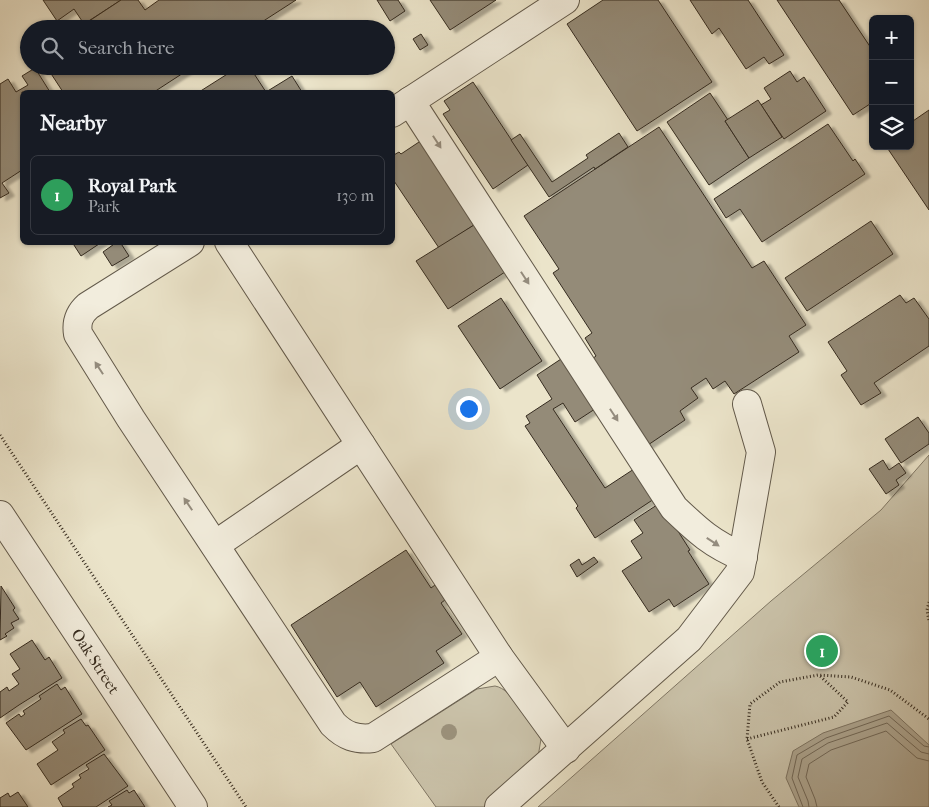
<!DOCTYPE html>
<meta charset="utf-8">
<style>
body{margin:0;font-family:"IM FELL French Canon",serif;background:#20242c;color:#f1f3f6}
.controls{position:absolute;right:15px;top:15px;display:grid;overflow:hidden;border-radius:8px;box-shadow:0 1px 4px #0004}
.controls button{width:45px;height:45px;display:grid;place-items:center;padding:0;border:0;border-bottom:1px solid #363941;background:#171b24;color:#f1f3f6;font:25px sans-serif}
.you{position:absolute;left:468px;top:408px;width:18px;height:18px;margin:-12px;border:4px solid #fff;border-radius:50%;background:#1a73e8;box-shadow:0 0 0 8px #1a73e833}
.badge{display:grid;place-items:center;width:32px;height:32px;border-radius:50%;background:#c59692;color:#fff;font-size:16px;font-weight:700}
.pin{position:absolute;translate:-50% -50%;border:2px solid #fff;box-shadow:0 1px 5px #0006}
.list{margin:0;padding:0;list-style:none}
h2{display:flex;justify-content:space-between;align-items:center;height:65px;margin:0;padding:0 20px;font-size:21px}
h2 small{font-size:16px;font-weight:400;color:#9ea1a6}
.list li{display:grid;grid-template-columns:32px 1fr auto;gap:15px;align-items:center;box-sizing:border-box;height:80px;margin:0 10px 10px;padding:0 10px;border:1px solid #363941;border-radius:8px}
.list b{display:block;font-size:19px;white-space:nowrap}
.list p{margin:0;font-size:16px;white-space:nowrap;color:#9ea1a6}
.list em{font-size:16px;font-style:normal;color:#9ea1a6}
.icon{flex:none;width:28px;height:28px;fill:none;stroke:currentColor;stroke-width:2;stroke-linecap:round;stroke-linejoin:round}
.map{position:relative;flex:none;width:929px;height:807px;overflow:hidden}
.search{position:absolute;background:#171b24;box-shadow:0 1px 4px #0004;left:20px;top:20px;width:375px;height:55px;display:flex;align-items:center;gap:12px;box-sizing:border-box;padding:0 18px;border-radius:28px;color:#9ea1a6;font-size:19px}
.panel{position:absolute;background:#171b24;box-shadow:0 1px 4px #0004;left:20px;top:90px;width:375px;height:155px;border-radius:8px}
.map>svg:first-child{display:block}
.green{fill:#ccc5ad;stroke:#807866}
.water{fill:#ada590;stroke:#7d7463}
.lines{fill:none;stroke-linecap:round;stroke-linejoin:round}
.shore{stroke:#716858;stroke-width:1}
.building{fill:#948b78;stroke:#352b1f;filter:url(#shadow)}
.minor-casing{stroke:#62594a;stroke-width:30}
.path{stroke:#352b1f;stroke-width:3;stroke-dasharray:1 2.5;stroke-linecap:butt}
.minor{stroke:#f2eddd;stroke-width:28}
.tree{fill:#9c947f}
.oneway{fill:#948c7e}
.labels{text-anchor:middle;stroke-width:4;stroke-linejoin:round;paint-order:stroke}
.street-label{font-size:16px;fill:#352b1f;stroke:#f2eddd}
</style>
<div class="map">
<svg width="929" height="807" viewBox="0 0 929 807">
<defs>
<filter id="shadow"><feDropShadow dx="5.5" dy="3" stdDeviation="1" flood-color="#0004"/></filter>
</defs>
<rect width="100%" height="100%" fill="#ebe4ca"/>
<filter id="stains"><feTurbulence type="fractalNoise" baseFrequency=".004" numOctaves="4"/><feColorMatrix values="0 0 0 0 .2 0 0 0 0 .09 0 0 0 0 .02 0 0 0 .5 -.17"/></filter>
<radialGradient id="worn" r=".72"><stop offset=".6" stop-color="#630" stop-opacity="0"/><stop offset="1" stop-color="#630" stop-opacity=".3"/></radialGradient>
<g class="green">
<polygon points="929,455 929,807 538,807 771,601 881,510"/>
<path d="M495 686C513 689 530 723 541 739L538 757 523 775 485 807H436L391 744 477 689Z"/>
</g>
<polygon class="water" points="891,710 929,745 929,807 799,807 786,778 793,751 823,733"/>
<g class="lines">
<g class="shore">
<polyline points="803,807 792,778 797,755 826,738 889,716 924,746 929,747"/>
<polyline points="809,807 808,801 798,777 802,759 828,743 887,723 921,752 929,754"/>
<polyline points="817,807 815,799 806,777 809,764 831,750 886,731 917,758 929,761"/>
</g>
</g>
<g class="building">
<polygon points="43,0 121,0 84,24 74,9 57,21"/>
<polygon points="121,0 138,0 145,10 159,0 296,0 251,29 77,29"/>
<polygon points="377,0 398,0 405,11 390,21"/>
<polygon points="430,0 496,0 450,30"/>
<polygon points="603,0 658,0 712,82 637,131 567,24"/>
<polygon points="690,0 748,0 784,55 769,64 764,57 746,69 719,28 712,34"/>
<polygon points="777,0 839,0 873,51 873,102 853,115"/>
<polygon points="421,34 428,45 420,50 413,39"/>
<polygon points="46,66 194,66 154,92 63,92"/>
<polygon points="240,66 249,66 266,92 199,92"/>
<polygon points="35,68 50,92 22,92 22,170 2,183 9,193 0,198 0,84 8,79 16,92 28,85 22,76"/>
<polygon points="790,71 797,82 804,77 826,111 784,139 761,105 771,99 764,88"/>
<polygon points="292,76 302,92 266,92"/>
<polygon points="473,82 528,165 493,189 443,114 450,110 444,101"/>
<polygon points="710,93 728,120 725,121 749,158 709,185 667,122"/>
<polygon points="758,100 782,137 749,158 725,121"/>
<polygon points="929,110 929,210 886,146 910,146 910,123"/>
<polygon points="828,124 853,161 855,159 865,174 762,242 740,209 726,218 714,199"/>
<polygon points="659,127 752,268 764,261 806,325 789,336 799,352 734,394 725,381 713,389 706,378 691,388 698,398 680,411 685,420 645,447 592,359 596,356 585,338 592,333 553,273 559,269 524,216"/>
<polygon points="619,133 628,147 595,169 594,167 549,197 511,140 520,134 552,182 588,158 586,155"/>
<polygon points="425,138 476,214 469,218 474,225 439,248 392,178 392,156 399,152 401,154"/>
<polygon points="871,221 893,254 807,311 785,278"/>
<polygon points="474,225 505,272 448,309 416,261"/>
<polygon points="72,242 102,242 81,256"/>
<polygon points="117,242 120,242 129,256 112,266 103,252"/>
<polygon points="900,295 906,303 914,298 929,319 929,346 874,383 881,393 861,405 841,375 847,371 828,342"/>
<polygon points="501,298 542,361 500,389 458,326"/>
<polygon points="561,359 595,409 575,422 563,403 553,409 605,488 634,469 654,499 595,538 576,508 578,506 525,426 530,423 526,416 552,399 537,375"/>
<polygon points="918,417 929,433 929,444 901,463 885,439"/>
<polygon points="883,460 889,470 899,463 906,473 896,480 899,485 886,494 869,469"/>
<polygon points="660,503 690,550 688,551 709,584 674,607 669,599 649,612 622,571 642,558 631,541 643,533 634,520"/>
<polygon points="406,550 431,588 435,585 445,600 441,603 462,634 436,651 444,663 376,707 360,682 337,697 291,625"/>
<polygon points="594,557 598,562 577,577 570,565 579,559 582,565"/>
<polygon points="1,586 15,608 13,610 19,619 11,623 14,628 5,634 7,636 0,640"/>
<polygon points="32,640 45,660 49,657 62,678 19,705 0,718 0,692 7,687 9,691 19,684 12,674 20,669 10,654"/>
<polygon points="57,684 61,690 65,687 82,714 26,750 6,723 19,714 21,717 25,714 23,711 41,699 39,696"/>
<polygon points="81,719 86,726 88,725 105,750 51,785 37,764 58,750 52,742 65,733 63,730"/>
<polygon points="104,754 128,786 96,807 63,807 58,798 74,787 72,784 81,778 79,775 89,769 86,765"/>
<polygon points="127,790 129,793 134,790 145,807 108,807 112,805 109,801"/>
<polygon points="18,792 28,807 0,807 0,798 8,793 10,797"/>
</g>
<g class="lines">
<g class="minor-casing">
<g id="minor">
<path d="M410 101 674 508C698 531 712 544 743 557"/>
<polyline points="392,113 565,0"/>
<path d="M190 242 88 306C79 314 76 322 78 334L131 419 333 724C345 736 356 740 373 738L499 657"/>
<polyline points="229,242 499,657 566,749"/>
<polyline points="0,515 193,807"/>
<polyline points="215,545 361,445"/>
<polyline points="499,807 689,639 740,572 761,452 747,404"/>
</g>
</g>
<g class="path">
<polyline points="0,435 246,807"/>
<polyline points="929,602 927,610 929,621"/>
<polyline points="747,739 834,717 848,702 819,675"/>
<polyline points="779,807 762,782 747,739 750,704 780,682 818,675 851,677 890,690 929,719"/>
</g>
<use href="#minor" class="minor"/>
</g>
<circle class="tree" cx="449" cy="732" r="8"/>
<defs><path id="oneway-solid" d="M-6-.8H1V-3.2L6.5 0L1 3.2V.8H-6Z" transform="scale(1.25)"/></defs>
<g class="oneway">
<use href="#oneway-solid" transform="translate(437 142) rotate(57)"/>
<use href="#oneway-solid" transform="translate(525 278) rotate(57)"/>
<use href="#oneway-solid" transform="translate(99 368) rotate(-123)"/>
<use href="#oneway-solid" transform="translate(614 415) rotate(57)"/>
<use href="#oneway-solid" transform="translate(188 504) rotate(-124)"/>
<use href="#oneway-solid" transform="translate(713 542) rotate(33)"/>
</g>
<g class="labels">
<g class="street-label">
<text transform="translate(96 661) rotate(57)" y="6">Oak Street</text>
</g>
</g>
<rect width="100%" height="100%" filter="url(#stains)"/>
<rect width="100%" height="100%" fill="url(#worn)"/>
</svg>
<div class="controls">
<button>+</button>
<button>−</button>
<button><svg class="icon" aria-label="layers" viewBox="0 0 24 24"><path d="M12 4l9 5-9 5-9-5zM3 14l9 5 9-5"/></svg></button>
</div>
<div class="you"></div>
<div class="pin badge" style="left:822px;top:651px;background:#2e9e5b">1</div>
<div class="search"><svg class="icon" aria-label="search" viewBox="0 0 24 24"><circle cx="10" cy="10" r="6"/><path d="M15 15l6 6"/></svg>Search here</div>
<section class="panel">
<h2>Nearby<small></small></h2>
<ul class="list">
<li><span class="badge" style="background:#2e9e5b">1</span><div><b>Royal Park</b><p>Park</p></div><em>130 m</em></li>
</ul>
</section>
</div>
